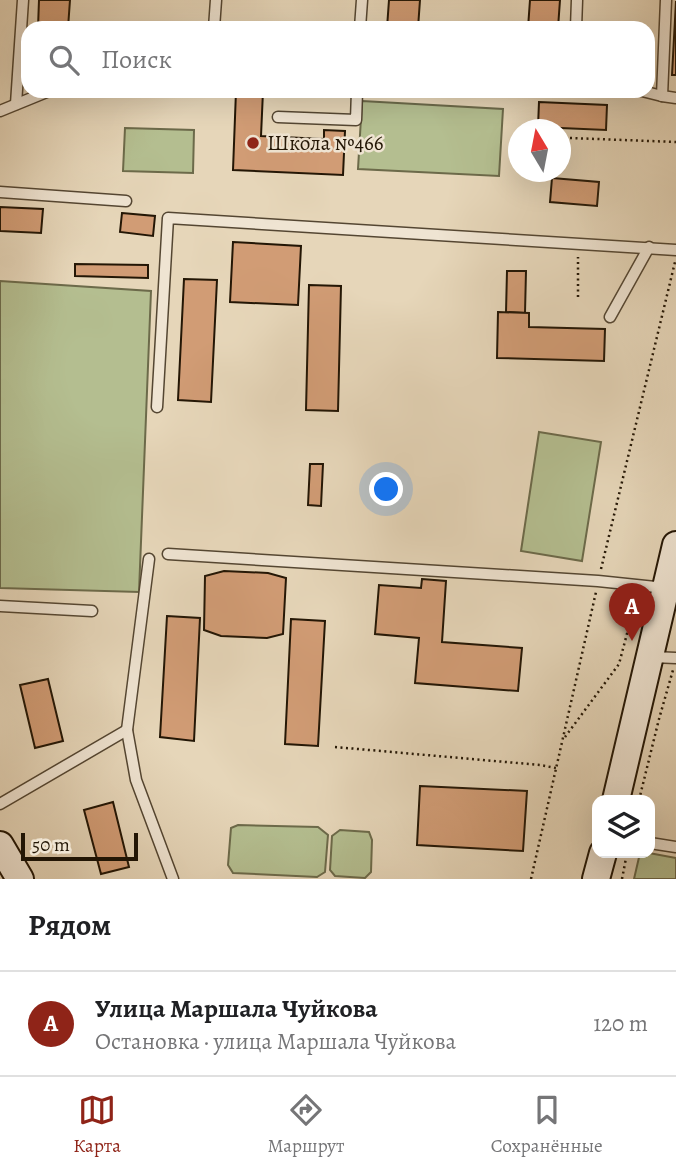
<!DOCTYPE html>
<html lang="ru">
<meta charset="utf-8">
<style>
body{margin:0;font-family:Alegreya,serif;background:#f6f6f6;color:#202124}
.controls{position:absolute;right:21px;bottom:21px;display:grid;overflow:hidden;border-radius:14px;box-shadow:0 7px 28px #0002}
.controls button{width:63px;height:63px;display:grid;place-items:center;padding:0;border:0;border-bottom:2px solid #e0e0e0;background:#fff;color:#202124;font:35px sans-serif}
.compass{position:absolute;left:508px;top:119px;width:63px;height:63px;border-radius:50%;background:#fff;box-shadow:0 7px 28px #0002;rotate:350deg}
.scale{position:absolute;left:21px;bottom:18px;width:117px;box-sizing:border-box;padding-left:7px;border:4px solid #231605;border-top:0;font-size:19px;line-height:24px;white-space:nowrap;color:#231605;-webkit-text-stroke:5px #efe4d2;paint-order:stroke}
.you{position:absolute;left:387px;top:490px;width:24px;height:24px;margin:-18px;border:5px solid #fff;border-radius:50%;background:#1a73e8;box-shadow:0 0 0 10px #1a73e833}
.badge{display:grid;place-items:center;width:46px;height:46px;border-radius:50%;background:#8f2418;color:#fff;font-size:23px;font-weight:700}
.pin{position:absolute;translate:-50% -58px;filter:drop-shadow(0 2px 4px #0008)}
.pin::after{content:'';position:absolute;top:37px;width:24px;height:21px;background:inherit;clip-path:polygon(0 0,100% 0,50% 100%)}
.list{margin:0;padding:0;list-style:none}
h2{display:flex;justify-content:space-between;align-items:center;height:91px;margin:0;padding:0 28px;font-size:30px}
h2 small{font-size:23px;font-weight:400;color:#757577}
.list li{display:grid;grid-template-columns:46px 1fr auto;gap:21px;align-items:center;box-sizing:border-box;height:105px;padding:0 28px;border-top:2px solid #e0e0e0}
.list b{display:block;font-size:26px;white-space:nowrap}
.list p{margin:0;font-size:23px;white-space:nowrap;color:#757577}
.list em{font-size:23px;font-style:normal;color:#757577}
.icon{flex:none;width:38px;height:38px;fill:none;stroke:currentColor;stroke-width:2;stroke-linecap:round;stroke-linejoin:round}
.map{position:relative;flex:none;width:676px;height:879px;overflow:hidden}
.search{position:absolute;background:#fff;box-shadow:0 7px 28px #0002;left:21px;right:21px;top:21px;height:77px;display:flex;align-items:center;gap:18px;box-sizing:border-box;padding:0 24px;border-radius:21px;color:#757577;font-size:26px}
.sheet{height:196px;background:#fff}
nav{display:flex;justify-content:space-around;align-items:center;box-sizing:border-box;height:98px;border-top:2px solid #e0e0e0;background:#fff;font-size:19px;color:#757577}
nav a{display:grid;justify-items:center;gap:4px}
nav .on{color:#8f2418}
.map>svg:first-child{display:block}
.green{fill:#b4be90;stroke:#6c6a4a;stroke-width:2}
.building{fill:#d19c75;stroke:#231605;stroke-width:2}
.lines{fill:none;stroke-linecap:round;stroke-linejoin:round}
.lane-casing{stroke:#544632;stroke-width:13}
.secondary-casing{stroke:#231605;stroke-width:30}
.path{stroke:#231605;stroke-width:2.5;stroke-dasharray:2 3.5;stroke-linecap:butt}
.lane{stroke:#efe4d2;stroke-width:10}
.secondary{stroke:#efe4d2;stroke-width:26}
.poi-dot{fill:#8f2418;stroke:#efe4d2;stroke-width:2.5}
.labels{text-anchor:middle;stroke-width:5;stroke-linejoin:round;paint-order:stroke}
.poi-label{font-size:21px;fill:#231605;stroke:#efe4d2;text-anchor:start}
</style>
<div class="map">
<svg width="676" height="879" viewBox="0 0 676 879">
<rect width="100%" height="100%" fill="#e6d6b9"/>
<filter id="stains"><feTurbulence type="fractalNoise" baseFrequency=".00286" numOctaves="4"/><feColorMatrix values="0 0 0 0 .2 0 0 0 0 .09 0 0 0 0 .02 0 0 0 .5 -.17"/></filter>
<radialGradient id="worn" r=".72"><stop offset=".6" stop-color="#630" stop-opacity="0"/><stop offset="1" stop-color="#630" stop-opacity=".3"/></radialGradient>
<g class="green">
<polygon points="362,101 503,109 499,176 358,169"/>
<polygon points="125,128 194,130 193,173 123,171"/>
<polygon points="0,281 151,291 139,592 0,588"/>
<polygon points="539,432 601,442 582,561 521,551"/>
<polygon points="238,825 318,827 328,835 325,872 317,877 233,873 228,865 231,828"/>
<polygon points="340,830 369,832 372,840 371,872 365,878 335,876 330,870 332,836"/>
<polygon points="640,853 649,853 676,858 676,879 634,879"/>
</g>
<g class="building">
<polygon points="39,0 70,0 68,28 38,28"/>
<polygon points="389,0 420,0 418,28 387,28"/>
<polygon points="530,0 560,0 558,28 528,28"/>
<polygon points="676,1 676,75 672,75"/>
<polygon points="236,91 263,91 261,136 324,139 324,130 345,131 343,175 233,170"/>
<polygon points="539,102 607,105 606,130 538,127"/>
<polygon points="552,178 599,182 597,206 550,202"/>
<polygon points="0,207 43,209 41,233 0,231"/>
<polygon points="122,213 155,216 153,236 120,232"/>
<polygon points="233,242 301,246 298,305 230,302"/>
<polygon points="75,264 148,265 148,278 75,276"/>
<polygon points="507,271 526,271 525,313 506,312"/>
<polygon points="184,279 217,280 211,402 178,400"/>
<polygon points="309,285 341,286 338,411 306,410"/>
<polygon points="498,312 529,313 529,327 605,329 604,361 497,358"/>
<polygon points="310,464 323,464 321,506 308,505"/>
<polygon points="224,571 268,573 286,578 283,634 267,638 221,636 204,630 205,576"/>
<polygon points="422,579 446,581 442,642 522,648 518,691 415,683 419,638 375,634 379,585 421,588"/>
<polygon points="167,616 200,618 194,741 160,737"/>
<polygon points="291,619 325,621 318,746 285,744"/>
<polygon points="48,679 63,741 35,748 20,685"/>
<polygon points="420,786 527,791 523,851 417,845"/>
<polygon points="113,802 129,867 101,874 84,810"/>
</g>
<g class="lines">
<g class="lane-casing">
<g id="lane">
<polyline points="214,28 216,0"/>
<polyline points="360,28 362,0"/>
<polyline points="576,28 577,0"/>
<polyline points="642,91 662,96 676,98"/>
<polyline points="662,96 666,0"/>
<polyline points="16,104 23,0"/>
<polyline points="0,111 49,91"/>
<polyline points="278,117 356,120 357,91"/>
<polyline points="0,192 126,201"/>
<polyline points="610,317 649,247"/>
<polyline points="157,407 168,218 676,250"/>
<polyline points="168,554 598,581 665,588"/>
<polyline points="149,559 127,730 136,780 173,879"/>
<polyline points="0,606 92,611"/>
<polyline points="652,657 676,658"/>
<polyline points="0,804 127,730"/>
<polyline points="650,843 676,847"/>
</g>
</g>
<g class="secondary-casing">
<g id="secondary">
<polyline points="616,800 676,545"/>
<polyline points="0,845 20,879"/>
<polyline points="596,879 603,853"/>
</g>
</g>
<g class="path">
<polyline points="570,138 676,142"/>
<polyline points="578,297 578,257"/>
<polyline points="601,569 675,262"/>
<polyline points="612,596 633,611 639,612"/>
<polyline points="565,737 619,664 633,611"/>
<polyline points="335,747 540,765 556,768"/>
<polyline points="639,800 659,719 673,670"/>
<polyline points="531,879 596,592"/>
<polyline points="622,879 627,853"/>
</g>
<use href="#lane" class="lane"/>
<use href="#secondary" class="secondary"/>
</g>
<circle class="poi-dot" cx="253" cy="143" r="7"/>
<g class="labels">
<g class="poi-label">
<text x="267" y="150">Школа №466</text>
</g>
</g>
<rect width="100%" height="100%" filter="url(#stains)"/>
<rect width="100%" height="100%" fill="url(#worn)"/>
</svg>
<div class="controls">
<button><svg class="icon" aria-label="layers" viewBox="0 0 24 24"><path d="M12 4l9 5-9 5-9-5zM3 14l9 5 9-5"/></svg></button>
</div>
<svg class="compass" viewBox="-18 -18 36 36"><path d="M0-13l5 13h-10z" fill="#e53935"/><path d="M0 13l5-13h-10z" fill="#757577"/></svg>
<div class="scale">50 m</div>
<div class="you"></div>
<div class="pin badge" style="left:632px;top:641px">A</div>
<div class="search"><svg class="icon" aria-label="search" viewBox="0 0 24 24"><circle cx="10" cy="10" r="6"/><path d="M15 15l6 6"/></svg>Поиск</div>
</div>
<section class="sheet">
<h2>Рядом<small></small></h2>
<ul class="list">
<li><span class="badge">A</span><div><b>Улица Маршала Чуйкова</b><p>Остановка · улица Маршала Чуйкова</p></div><em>120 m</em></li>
</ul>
</section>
<nav>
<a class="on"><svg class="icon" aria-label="map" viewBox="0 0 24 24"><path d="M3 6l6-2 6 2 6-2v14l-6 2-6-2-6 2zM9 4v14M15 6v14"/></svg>Карта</a>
<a><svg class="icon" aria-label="directions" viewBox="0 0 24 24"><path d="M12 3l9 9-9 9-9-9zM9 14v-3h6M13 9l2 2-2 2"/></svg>Маршрут</a>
<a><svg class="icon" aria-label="saved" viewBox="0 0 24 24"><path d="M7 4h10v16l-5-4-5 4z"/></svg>Сохранённые</a>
</nav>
